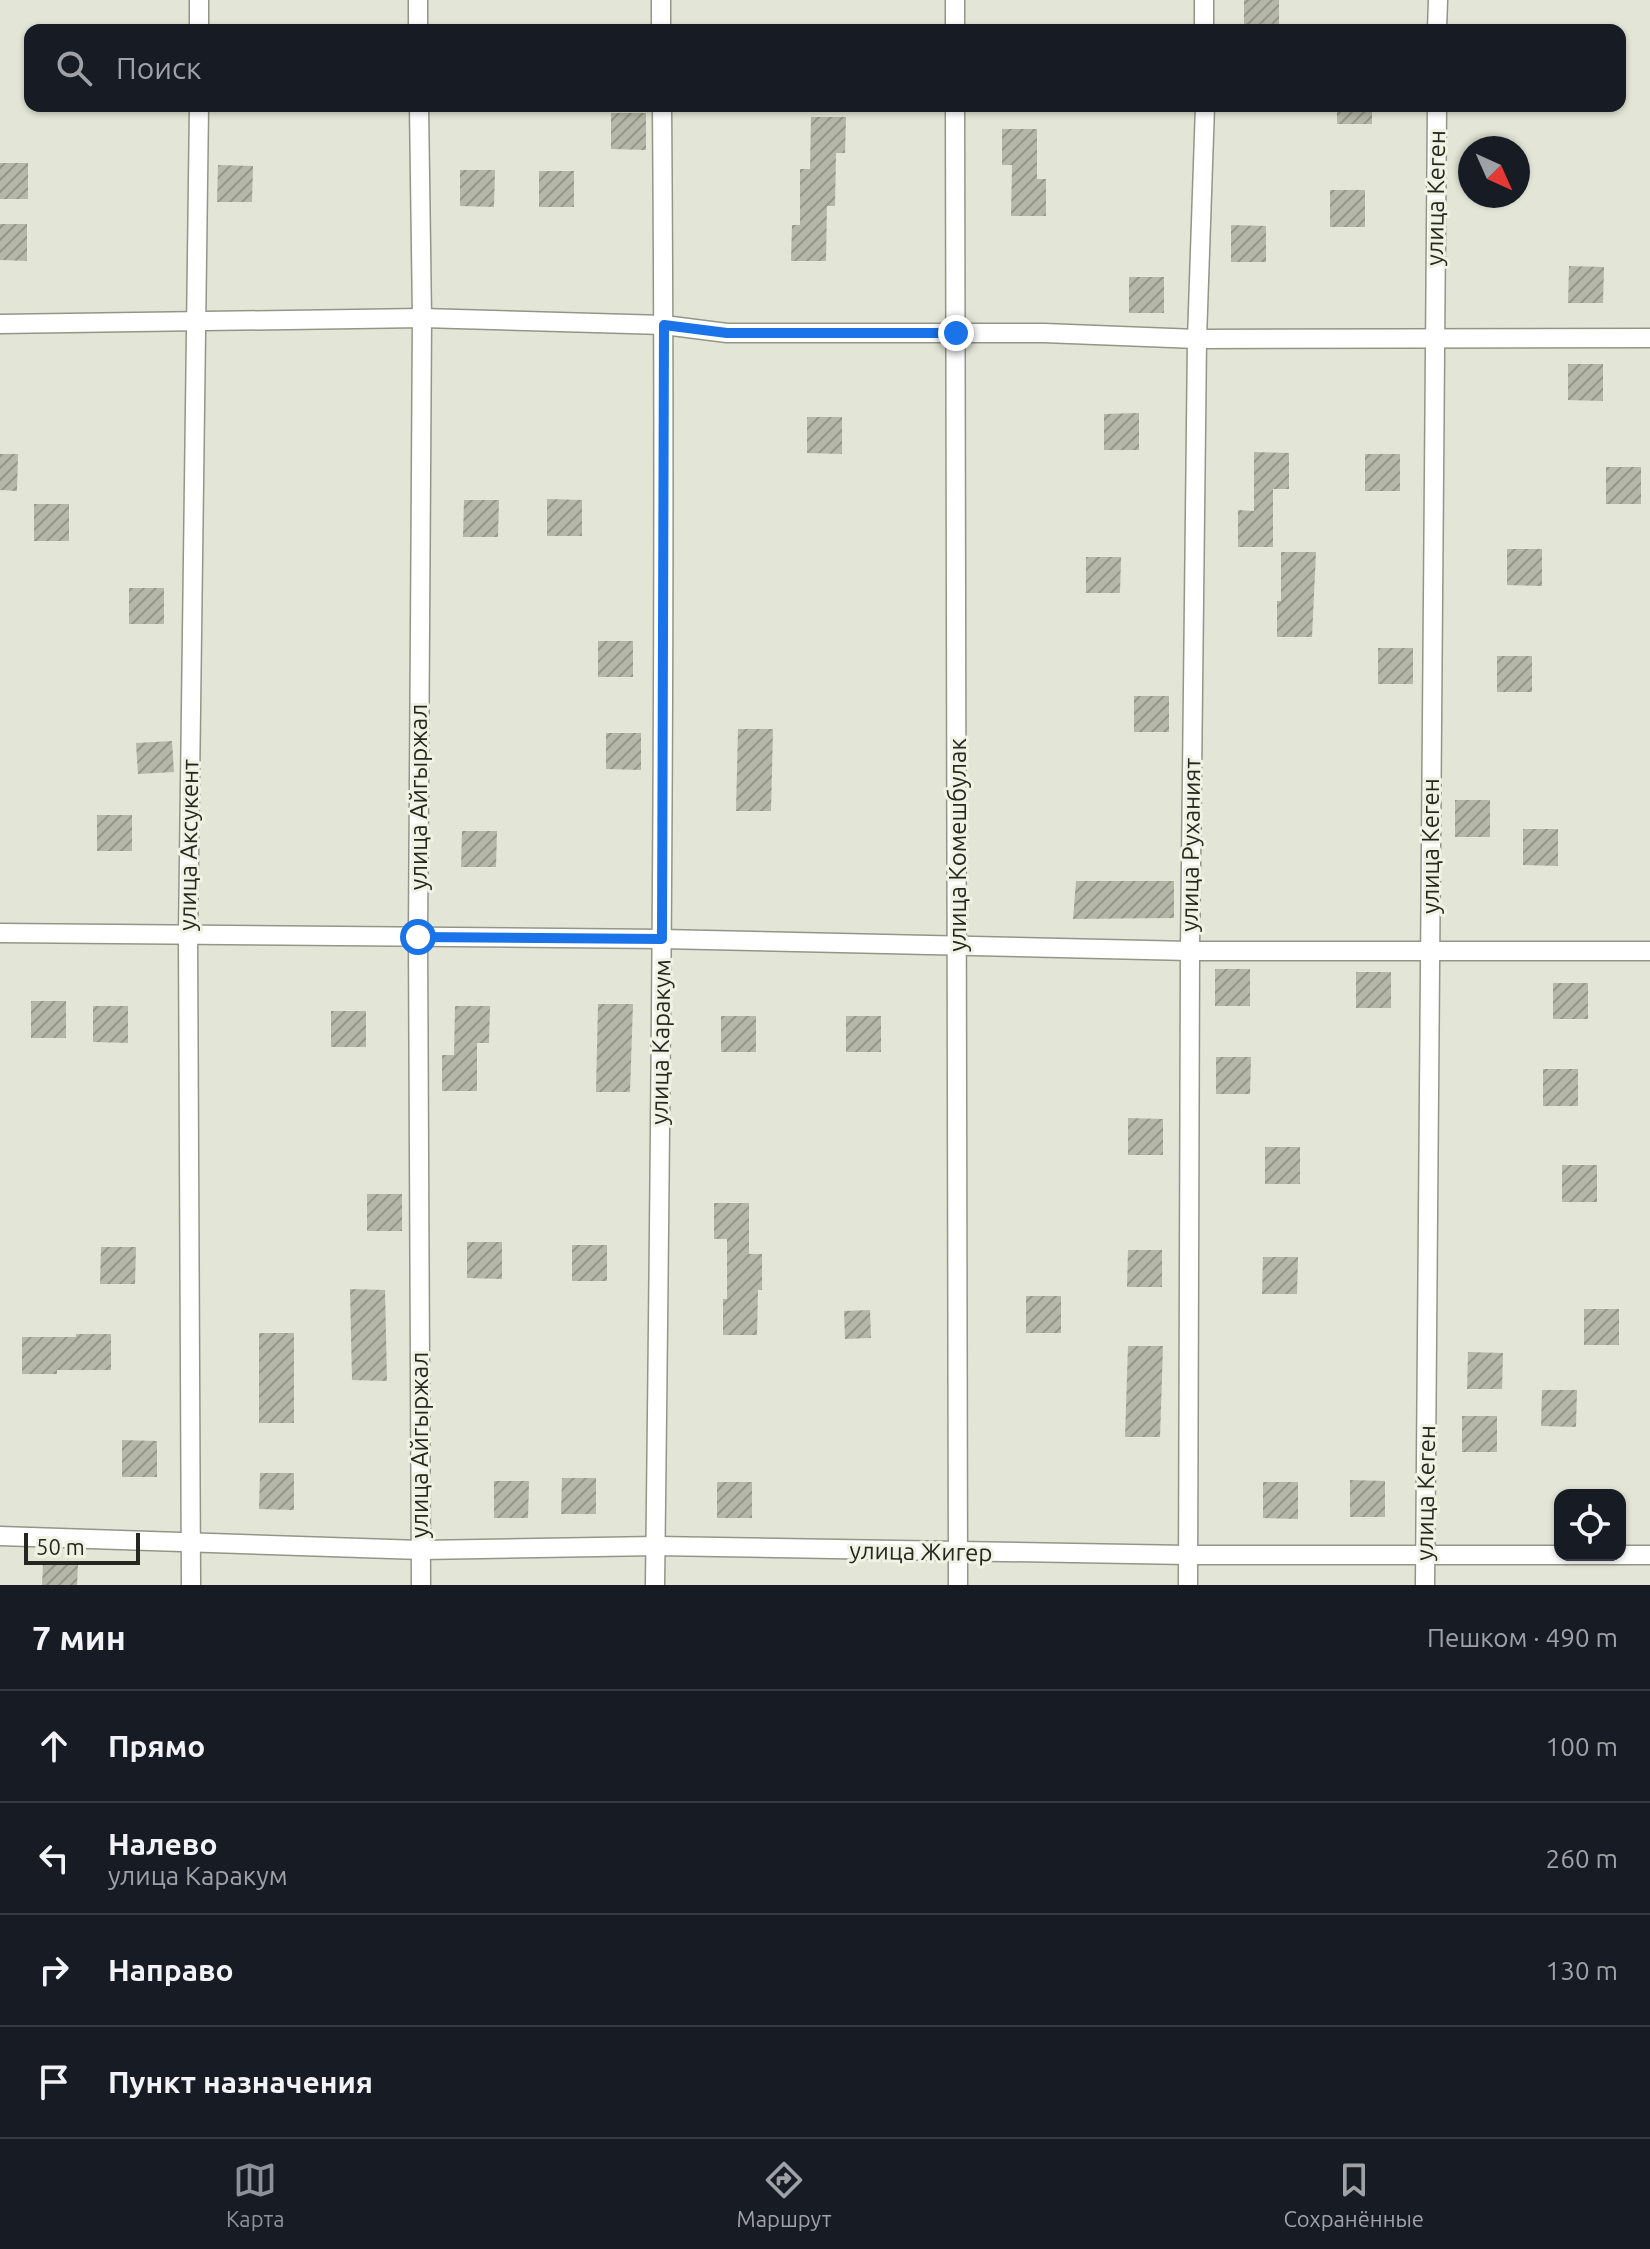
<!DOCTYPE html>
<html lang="ru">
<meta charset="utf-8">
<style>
body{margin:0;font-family:Ubuntu,sans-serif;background:#242831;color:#f1f3f6}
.controls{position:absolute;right:24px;bottom:24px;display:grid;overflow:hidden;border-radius:16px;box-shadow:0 2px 6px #0004}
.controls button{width:72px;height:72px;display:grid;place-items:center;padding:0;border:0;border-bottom:2px solid #363941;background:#171b24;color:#f1f3f6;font:40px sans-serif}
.compass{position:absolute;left:1458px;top:136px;width:72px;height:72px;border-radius:50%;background:#171b24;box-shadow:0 2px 6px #0004;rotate:135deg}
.scale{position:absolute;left:24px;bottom:20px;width:116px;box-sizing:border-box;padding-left:8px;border:4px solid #262721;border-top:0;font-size:22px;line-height:28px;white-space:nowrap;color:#262721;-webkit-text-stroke:6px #f0f3e3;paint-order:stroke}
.stop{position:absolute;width:24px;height:24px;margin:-18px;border:6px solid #1a73e8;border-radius:50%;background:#fff}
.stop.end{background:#1a73e8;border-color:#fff;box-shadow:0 2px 8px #0008}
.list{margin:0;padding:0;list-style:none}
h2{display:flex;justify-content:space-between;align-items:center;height:104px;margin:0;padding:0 32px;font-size:34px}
h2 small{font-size:26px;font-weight:400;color:#9ea1a6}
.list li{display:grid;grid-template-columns:52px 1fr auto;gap:24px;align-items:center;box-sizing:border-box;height:112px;padding:0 32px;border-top:2px solid #363941}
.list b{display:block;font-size:30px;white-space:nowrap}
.list p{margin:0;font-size:26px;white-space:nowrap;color:#9ea1a6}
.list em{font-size:26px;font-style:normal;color:#9ea1a6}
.icon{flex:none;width:44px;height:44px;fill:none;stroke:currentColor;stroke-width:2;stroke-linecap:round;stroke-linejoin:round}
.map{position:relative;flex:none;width:1650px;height:1585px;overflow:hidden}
.search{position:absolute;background:#171b24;box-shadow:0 2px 6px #0004;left:24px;right:24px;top:24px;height:88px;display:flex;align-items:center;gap:20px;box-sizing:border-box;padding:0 28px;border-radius:16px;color:#9ea1a6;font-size:30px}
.sheet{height:552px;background:#171b24}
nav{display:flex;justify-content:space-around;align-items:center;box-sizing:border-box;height:112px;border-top:2px solid #363941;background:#171b24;font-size:22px;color:#9ea1a6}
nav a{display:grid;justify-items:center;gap:4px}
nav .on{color:#8c9099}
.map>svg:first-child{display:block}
.building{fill:url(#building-hatch)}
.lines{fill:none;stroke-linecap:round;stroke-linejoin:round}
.minor-casing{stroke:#939687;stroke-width:21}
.minor{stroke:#fff;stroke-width:18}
.route{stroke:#1a73e8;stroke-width:10}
.labels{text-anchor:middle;stroke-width:6;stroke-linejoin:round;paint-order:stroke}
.street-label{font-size:24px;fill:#262721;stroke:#f0f3e3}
</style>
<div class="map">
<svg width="1650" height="1585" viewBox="0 0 1650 1585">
<defs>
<pattern id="building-hatch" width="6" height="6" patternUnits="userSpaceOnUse" patternTransform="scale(2)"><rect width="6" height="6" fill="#b5b8a8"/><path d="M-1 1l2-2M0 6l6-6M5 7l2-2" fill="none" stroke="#939688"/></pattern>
</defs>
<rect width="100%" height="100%" fill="#e3e6d6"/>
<g class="building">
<rect x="1244" y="0" width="35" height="30"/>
<rect x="1337" y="106" width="35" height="18"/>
<polygon points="611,113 646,113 646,150 611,149"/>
<polygon points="811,117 846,117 845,153 836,153 835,206 827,206 826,261 791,261 792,225 800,225 800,169 810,169"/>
<polygon points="1002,129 1037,129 1037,179 1046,179 1046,216 1011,216 1012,165 1002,165"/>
<rect x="0" y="163" width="28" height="36"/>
<polygon points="218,165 253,166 252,202 217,202"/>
<polygon points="460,170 495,170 494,207 460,206"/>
<rect x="539" y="171" width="35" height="36"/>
<rect x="1330" y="190" width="35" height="37"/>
<polygon points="0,224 27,224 27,261 0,260"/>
<polygon points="1231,225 1266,226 1266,262 1231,262"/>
<polygon points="1569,266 1604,267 1603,303 1568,303"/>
<rect x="1129" y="277" width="35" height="36"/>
<polygon points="1568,364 1603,364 1603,401 1568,400"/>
<polygon points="1139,413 1139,450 1104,450 1104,414"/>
<polygon points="807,417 842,417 842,454 807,453"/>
<polygon points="1254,452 1289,453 1289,489 1273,489 1273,547 1238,547 1238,510 1254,511"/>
<polygon points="0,454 18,454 17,491 0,490"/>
<rect x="1365" y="454" width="35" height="37"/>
<rect x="1606" y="467" width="35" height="37"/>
<polygon points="547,499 582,500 582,536 547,536"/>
<polygon points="464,500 499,500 498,537 463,537"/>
<rect x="34" y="504" width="35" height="37"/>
<polygon points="1507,549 1542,549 1542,586 1507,585"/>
<polygon points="1281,552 1316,552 1312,637 1277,637 1277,601 1281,601"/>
<polygon points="1086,557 1121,557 1120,593 1086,593"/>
<rect x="129" y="588" width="35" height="36"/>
<rect x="598" y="641" width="35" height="36"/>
<rect x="1378" y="648" width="35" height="36"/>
<rect x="1497" y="656" width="35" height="36"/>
<rect x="1134" y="696" width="35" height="36"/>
<polygon points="738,729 773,729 771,811 736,811"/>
<polygon points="606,733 641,733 641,770 606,769"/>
<polygon points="172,741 174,772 138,774 136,743"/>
<rect x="1455" y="800" width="35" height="37"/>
<rect x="97" y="815" width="35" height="36"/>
<polygon points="1523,829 1558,829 1558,866 1523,865"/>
<polygon points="462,831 497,831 496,867 461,867"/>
<polygon points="1076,881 1174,881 1174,918 1073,919"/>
<rect x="1215" y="969" width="35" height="37"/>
<rect x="1356" y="972" width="35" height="36"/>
<rect x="1553" y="983" width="35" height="36"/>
<rect x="31" y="1001" width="35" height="37"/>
<polygon points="598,1004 633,1004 630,1092 596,1092"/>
<polygon points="93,1006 128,1006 128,1043 93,1042"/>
<polygon points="455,1006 490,1006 489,1043 477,1043 477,1091 442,1091 442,1055 454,1055"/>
<rect x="331" y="1011" width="35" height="36"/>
<rect x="721" y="1016" width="35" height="36"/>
<rect x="846" y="1016" width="35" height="36"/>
<polygon points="1216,1057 1251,1057 1250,1094 1216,1094"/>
<rect x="1543" y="1069" width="35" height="37"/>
<polygon points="1128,1118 1163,1119 1163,1155 1128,1155"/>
<rect x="1265" y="1147" width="35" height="37"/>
<rect x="1562" y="1165" width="35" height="37"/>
<rect x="367" y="1194" width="35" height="37"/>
<polygon points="714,1203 749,1203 749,1254 762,1254 762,1290 758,1290 757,1335 723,1335 723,1299 727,1299 727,1239 714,1239"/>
<polygon points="467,1242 502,1242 502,1279 467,1278"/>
<rect x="572" y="1245" width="35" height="36"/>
<polygon points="101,1247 136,1247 135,1284 100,1284"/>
<polygon points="1128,1250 1162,1250 1162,1287 1127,1287"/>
<polygon points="1263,1257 1298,1257 1297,1294 1262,1294"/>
<polygon points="350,1289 385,1290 387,1381 352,1380"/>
<rect x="1026" y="1296" width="35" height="37"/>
<rect x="1584" y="1309" width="35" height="36"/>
<polygon points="870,1310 871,1338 845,1339 844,1311"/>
<rect x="259" y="1333" width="35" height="90"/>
<polygon points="76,1334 111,1334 111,1370 57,1370 57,1374 22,1374 22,1337 76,1337"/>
<polygon points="1128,1346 1163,1346 1160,1437 1125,1437"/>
<polygon points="1468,1352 1503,1353 1502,1389 1467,1389"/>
<polygon points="1542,1390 1577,1390 1576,1427 1541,1426"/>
<rect x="1462" y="1416" width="35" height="36"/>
<polygon points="122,1440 157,1441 157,1477 122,1477"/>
<polygon points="260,1473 294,1473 294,1510 259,1509"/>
<polygon points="562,1478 596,1478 596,1514 561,1514"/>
<polygon points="1350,1480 1385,1481 1385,1517 1350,1517"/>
<polygon points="494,1481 529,1481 528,1518 494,1518"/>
<rect x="717" y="1482" width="35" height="36"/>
<polygon points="1263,1482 1298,1482 1298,1519 1263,1518"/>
<polygon points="43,1564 78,1564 77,1585 42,1585"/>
</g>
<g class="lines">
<g class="minor-casing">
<g id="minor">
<polyline points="418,0 418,30"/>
<polyline points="661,0 661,30"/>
<polyline points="955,0 955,30"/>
<polyline points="1204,0 1204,30"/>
<polyline points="199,30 199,0"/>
<polyline points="1437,30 1438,0"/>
<polyline points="419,106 422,318 418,937 421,1585"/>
<polyline points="955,106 958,1585"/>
<polyline points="0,324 422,318 664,325 727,333 1044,333 1197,339 1650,338"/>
<polyline points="0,933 662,939 1190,951 1650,951"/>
<polyline points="0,1536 421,1550 656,1546 1188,1555 1650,1555"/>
<polyline points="191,1585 188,936 199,106"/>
<path d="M655 1585C661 1092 666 599 662 106"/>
<polyline points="1188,1585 1190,951 1197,339 1205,106"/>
<polyline points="1425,1585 1437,106"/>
</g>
</g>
<use href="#minor" class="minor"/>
</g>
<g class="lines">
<polyline class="route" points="418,937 662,939 664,325 727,333 956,333"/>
</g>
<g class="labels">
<g class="street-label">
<text transform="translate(1436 198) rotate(-89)" y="8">улица Кеген</text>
<text transform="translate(419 797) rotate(-90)" y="8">улица Айгыржал</text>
<text transform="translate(189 845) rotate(-89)" y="8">улица Аксукент</text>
<text transform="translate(958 845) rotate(-90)" y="8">улица Комешбулак</text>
<text transform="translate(1191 845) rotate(-89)" y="8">улица Руханият</text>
<text transform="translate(1431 846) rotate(-90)" y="8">улица Кеген</text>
<text transform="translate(661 1042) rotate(-89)" y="8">улица Каракум</text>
<text transform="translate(420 1445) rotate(-90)" y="8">улица Айгыржал</text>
<text transform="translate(1426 1493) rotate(-89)" y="8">улица Кеген</text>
<text transform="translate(921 1552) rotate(1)" y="8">улица Жигер</text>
</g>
</g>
</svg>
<div class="controls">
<button><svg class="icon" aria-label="locate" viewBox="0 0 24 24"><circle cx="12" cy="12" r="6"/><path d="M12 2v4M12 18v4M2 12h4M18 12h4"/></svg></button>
</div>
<svg class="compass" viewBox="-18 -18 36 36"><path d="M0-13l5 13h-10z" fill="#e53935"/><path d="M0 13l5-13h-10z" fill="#9ea1a6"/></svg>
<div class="scale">50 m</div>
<div class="stop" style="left:418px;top:937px"></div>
<div class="stop end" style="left:956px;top:333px"></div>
<div class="search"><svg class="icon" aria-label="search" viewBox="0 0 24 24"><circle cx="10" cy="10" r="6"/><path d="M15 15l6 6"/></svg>Поиск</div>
</div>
<section class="sheet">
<h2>7 мин<small>Пешком · 490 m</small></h2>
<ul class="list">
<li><svg class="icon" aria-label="ahead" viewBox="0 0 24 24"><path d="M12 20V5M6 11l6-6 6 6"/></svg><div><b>Прямо</b></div><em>100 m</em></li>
<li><svg class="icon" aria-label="left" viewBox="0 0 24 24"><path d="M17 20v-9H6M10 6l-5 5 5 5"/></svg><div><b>Налево</b><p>улица Каракум</p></div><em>260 m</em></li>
<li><svg class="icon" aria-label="right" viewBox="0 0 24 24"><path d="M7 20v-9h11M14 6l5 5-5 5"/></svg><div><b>Направо</b></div><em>130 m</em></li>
<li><svg class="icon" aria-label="arrive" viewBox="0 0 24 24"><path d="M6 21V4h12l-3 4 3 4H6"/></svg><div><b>Пункт назначения</b></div></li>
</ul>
</section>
<nav>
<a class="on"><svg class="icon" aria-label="map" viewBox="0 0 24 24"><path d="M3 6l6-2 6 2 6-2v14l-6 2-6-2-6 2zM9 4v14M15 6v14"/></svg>Карта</a>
<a><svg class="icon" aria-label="directions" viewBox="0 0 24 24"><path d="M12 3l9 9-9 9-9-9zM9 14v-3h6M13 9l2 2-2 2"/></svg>Маршрут</a>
<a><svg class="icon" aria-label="saved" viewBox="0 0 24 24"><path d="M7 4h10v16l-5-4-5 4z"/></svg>Сохранённые</a>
</nav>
